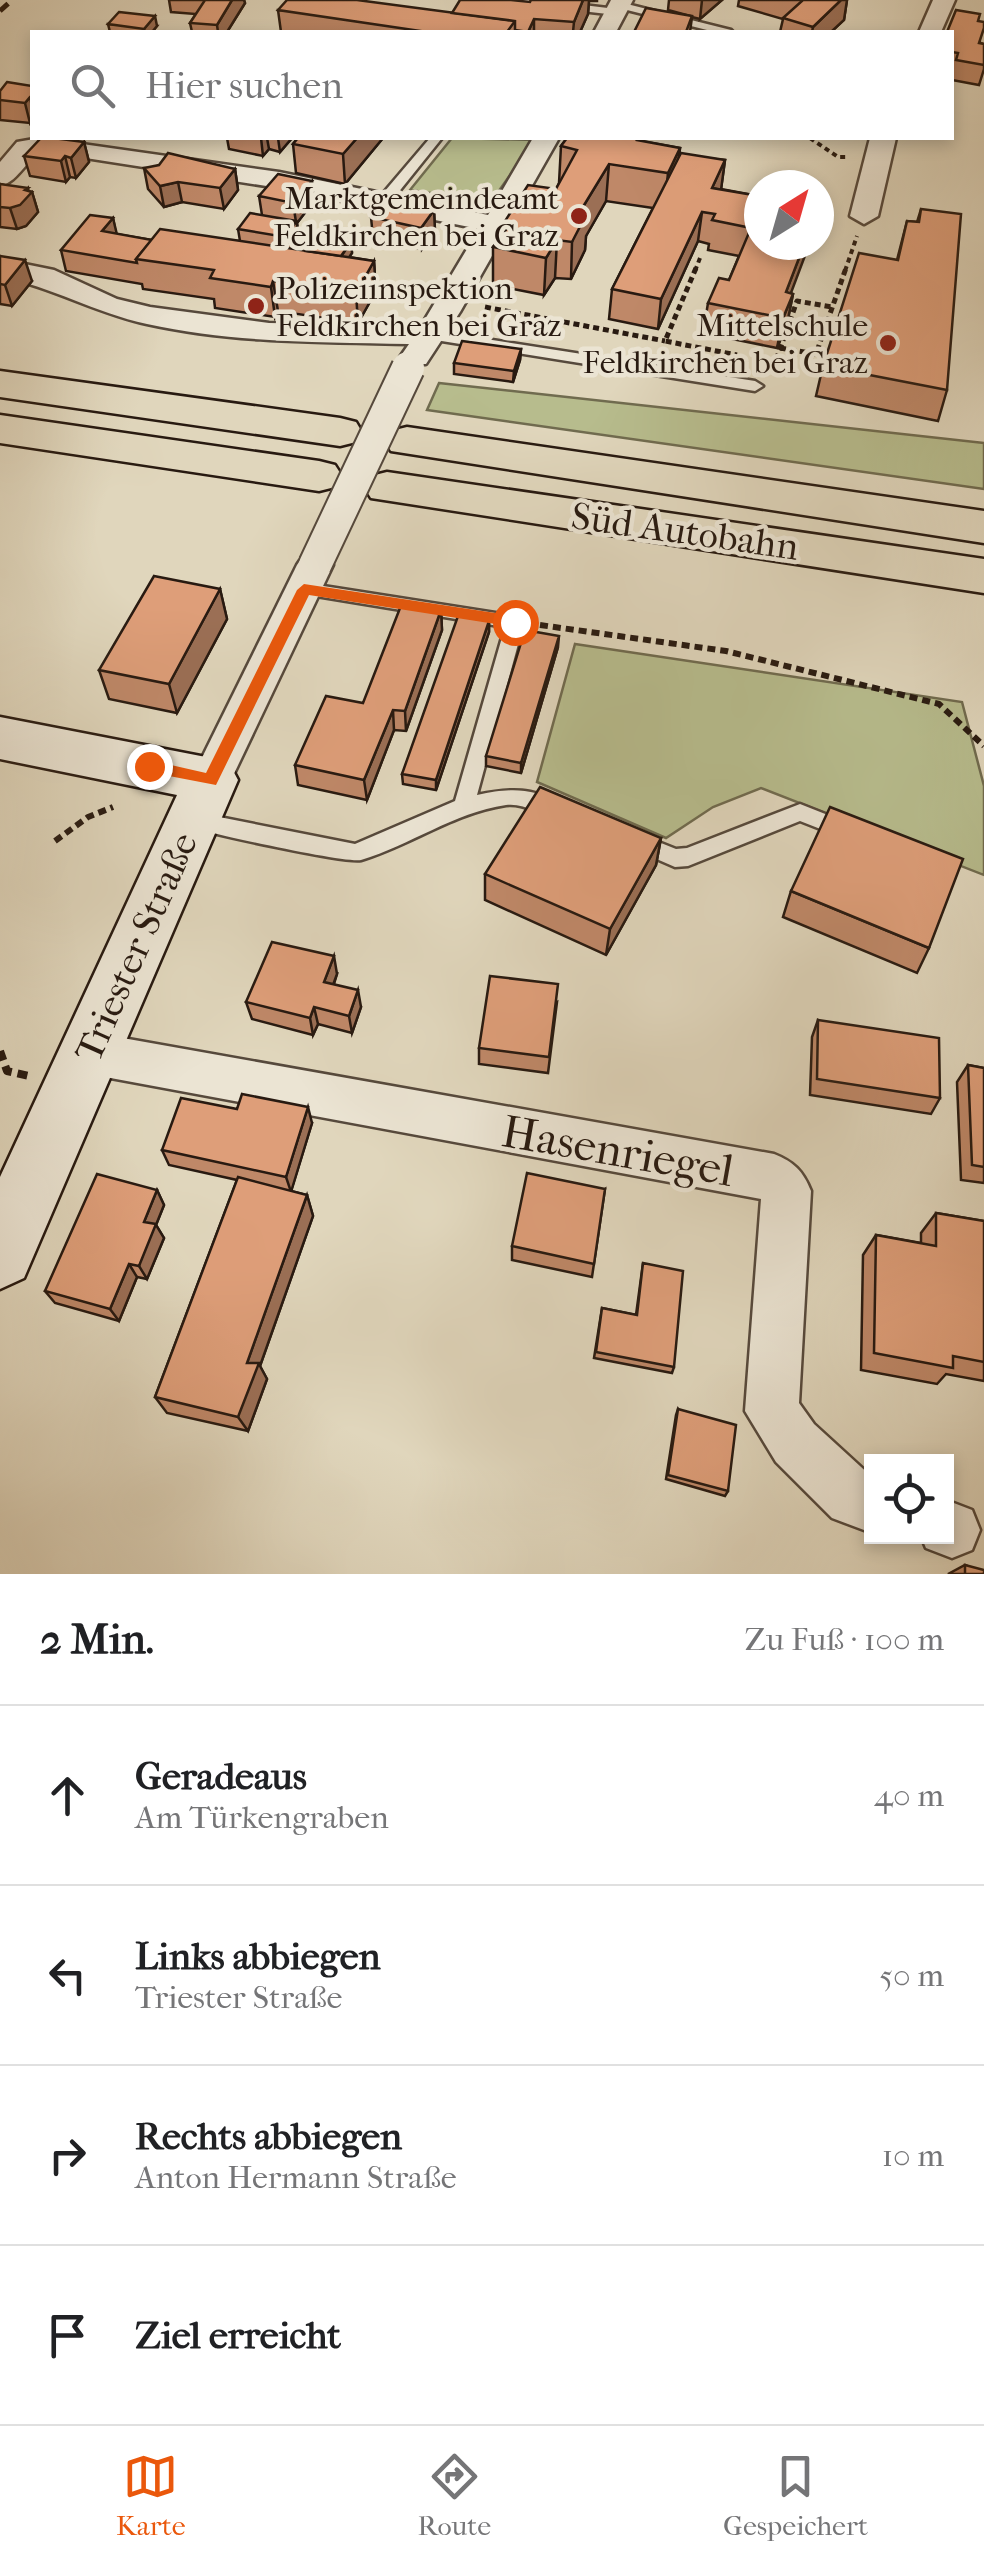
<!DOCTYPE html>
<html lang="de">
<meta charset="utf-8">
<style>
body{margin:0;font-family:"IM FELL French Canon",serif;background:#f2f2f2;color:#202124}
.controls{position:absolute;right:30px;bottom:30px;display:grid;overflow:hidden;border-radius:0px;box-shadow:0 5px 15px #0003}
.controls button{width:90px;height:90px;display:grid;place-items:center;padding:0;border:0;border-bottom:2px solid #e0e0e0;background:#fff;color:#202124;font:50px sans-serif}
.compass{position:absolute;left:744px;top:170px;width:90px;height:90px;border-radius:50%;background:#fff;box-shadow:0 5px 15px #0003;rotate:37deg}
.stop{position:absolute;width:30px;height:30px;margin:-22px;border:8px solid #ea580c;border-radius:50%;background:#fff}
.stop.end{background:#ea580c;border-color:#fff;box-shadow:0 2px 10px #0008}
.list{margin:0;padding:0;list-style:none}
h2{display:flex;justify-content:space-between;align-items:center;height:130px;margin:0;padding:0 40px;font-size:42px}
h2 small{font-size:32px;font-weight:400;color:#757577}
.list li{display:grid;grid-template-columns:65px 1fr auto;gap:30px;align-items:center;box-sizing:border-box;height:180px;padding:0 40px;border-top:2px solid #e0e0e0}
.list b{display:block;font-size:38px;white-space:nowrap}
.list p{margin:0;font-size:32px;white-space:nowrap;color:#757577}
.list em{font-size:32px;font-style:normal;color:#757577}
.icon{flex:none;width:55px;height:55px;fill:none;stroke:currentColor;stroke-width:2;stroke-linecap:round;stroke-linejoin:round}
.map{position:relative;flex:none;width:984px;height:1574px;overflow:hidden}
.search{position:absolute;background:#fff;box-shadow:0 5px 15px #0003;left:30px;right:30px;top:30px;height:110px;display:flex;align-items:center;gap:25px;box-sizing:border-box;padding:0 35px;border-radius:0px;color:#757577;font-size:38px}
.sheet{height:850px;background:#fff}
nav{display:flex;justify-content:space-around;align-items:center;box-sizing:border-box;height:140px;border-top:2px solid #e0e0e0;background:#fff;font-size:28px;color:#757577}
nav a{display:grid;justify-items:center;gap:5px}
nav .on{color:#ea580c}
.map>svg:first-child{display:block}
.green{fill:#b7bc8d;stroke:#706b4f;stroke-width:2.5}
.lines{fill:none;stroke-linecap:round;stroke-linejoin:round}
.service-casing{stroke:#56493c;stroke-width:5}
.minor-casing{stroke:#56493c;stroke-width:5}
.secondary-casing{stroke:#281a11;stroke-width:5}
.motorway-casing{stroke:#281a11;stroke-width:5}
.path-far3{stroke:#281a11;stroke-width:4;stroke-dasharray:5 4;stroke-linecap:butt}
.path-far2{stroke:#281a11;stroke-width:5;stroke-dasharray:6 4;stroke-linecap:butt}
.path-far1{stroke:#281a11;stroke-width:6;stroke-dasharray:8 5;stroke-linecap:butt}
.path{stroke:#281a11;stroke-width:8;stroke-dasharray:10 6;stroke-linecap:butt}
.service{fill:#ebe4d3;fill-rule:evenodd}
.minor{fill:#ebe4d3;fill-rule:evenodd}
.secondary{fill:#ebe4d3;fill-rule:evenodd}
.motorway{fill:#e0d6bc;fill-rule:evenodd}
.rail{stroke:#281a11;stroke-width:5;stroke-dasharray:11 11;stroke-linecap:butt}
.minor-bridge-casing{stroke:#56493c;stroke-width:36;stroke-linecap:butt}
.minor-bridge{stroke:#ebe4d3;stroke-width:32}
.wall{fill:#bf8868;stroke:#281a11;stroke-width:2.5}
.shaded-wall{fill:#9b6f55;stroke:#281a11;stroke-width:2.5}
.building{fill:#de9e79;stroke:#281a11;stroke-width:2.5}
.route{fill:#ea580c}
.poi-dot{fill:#8f2418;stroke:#ebe4d3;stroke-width:4}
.labels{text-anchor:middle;stroke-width:9;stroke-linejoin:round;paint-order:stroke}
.far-poi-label{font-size:32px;fill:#281a11;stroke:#ebe4d3;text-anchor:end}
.street-label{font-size:38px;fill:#281a11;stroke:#ebe4d3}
.near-street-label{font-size:45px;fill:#281a11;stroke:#ebe4d3}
</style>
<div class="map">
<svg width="984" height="1574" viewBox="0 0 984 1574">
<rect width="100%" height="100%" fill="#e0d6bc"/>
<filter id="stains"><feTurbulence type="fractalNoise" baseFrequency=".002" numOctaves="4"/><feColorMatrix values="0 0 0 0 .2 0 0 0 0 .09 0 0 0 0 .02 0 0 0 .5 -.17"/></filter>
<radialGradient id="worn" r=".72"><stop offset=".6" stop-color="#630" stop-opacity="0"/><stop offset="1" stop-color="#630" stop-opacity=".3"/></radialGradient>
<g class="green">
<polygon points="452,138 535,140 491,202 410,190"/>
<polygon points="439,383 984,443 984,489 427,410"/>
<polygon points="575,644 962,702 984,786 984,875 761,788 713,807 666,838 537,782"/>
</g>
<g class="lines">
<g class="service-casing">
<g id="service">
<polygon points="507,0 542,0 616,9 622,12 616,15 513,3"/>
<polygon points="619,2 731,30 733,32 715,32 615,7 615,3"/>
<polygon points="430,138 442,138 389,204 379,204 379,198"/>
<polygon points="428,330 755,381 763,386 755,391 423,338 420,335"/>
<path d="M304 583 521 617 524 622 477 795C515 787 529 789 565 803L568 809 565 815C547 821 527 802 506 805 453 813 411 845 361 860 348 864 207 833 187 826L184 820 187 814 194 812 355 844 455 801 505 627 298 593 295 589Z"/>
<polygon points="800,804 853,825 856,831 853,837 846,839 800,821 688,866 675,867 629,847 626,841 629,835 636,833 676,849 687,848"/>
</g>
</g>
<g class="minor-casing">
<g id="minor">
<polygon points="611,0 633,0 616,32 594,32"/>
<polygon points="933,0 955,0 941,32 919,32"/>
<path d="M40 138 279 172 488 215 533 138H559L460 312 426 364H404L400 357 409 344C321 342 233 343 147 324 95 313 51 286 0 277V259L54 270 117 299 150 307 269 323 421 326 479 229 279 188 47 152C25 156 21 181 0 186V162L17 142Z"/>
<polygon points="870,138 896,138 878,216 864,224 850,216"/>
<polygon points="315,553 327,556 333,565 231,780 225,791 211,796 197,791 191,780 297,565 303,556"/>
<path d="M89 1032 774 1154C794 1162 803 1171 811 1191L799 1403 814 1424 872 1477V1533L832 1518 776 1462 745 1411 761 1199 89 1074 73 1068 66 1053 73 1038Z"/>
<polygon points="946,1500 972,1510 980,1530 972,1550 952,1558 926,1548 921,1536 946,1536"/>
</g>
</g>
<g class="secondary-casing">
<polygon id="secondary" points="0,717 211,758 230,765 238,780 24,1278 0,1289 0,1177 177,795 0,759"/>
</g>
<g class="motorway-casing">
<g id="motorway">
<polygon points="0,371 340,418 356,422 362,432 356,442 340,446 0,397"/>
<polygon points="0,415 319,461 335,465 342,476 335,487 319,491 0,443"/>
<polygon points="407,427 984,511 984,543 391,451 385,441 391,431"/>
<polygon points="387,472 984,559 984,593 371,498 364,487 371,476"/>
</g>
</g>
<g class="path-far3">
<polyline points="810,138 838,157 848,157"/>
<polyline points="695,271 700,258"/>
<polyline points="845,271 857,236"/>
</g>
<g class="path-far2">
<polyline points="696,268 665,341 737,355"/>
<polyline points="485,307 665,341"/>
<polyline points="780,348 816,354 846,268"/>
<polyline points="759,360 775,363 797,301 832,307"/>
</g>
<g class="path-far1">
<polyline points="540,625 726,651 939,704 984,746"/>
<polyline points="55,841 88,817 113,807"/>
</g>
<polyline class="path" points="0,1051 7,1071 29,1076"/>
<use href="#service" class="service"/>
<use href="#minor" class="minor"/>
<use href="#secondary" class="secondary"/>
<use href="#motorway" class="motorway"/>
<polyline class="rail" points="0,11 12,0"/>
<g class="minor-bridge-casing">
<polyline id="minor-bridge" points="315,565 408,368"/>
</g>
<use href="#minor-bridge" class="minor-bridge"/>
</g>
<g class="wall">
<polygon points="169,0 244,0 245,3 227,32 192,32 190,23 196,14 171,12"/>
<polygon points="531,0 597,0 597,1 589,1 588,14 580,32 281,32 278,10 452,13 530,2"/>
<polygon points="669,0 722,0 700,19 692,17 690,32 634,32 687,15 668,10"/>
<polygon points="739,0 847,0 844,20 831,32 780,32 783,19 738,6"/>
<polygon points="978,21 980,43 984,44 984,69 979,85 952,80 952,32"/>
<polygon points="108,24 157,26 152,32 110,32"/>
<polygon points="32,86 32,120 30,123 0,120 0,91"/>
<polygon points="227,138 292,138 280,152 269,149 263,156 229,149"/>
<polygon points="298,138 383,138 345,184 296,173 293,144"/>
<polygon points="567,138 641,138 641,141 680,148 679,156 725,160 721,189 759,196 791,293 793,294 787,324 777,348 703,333 708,303 729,280 739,256 708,250 709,244 698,241 658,329 609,319 612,289 653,208 606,201 586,236 585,250 571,279 555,278 544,295 493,285 493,247 500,238 500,229 556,189 559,183 561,146"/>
<polygon points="84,142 89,162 76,178 70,177 66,182 30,176 24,156"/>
<polygon points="144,168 235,169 238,190 224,209 182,202 164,207 148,189"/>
<polygon points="0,184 32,192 38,212 26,226 17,229 0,227"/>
<polygon points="259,196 314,201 297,223 299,242 294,249 306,251 351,242 352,253 349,257 374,261 376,291 358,323 278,311 275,317 215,308 214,299 143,289 142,284 66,271 61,250 113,218 116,234 152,240 240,241 238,229 262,215"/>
<polygon points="921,209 947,390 938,421 816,396 823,366 897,260 907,221 917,222"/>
<polygon points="434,210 435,231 422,249 373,238 371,217"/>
<polygon points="0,256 32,281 12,306 0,304"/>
<polygon points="521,349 520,360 513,382 454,374 454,363"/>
<polygon points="220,589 227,619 177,713 109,699 99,670"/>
<polygon points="441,610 442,630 406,731 394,730 367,800 298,785 295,765 363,703"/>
<polygon points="489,621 489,632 436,790 403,784 402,774"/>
<polygon points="558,647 521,773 486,766 486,756"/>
<polygon points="661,838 656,865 606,955 485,900 485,874"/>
<polygon points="791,891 929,948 917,973 783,917"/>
<polygon points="337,974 334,984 361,1007 352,1033 318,1024 313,1035 252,1019 246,1002"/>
<polygon points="557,1002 548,1073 479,1064 479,1048"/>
<polygon points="818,1020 940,1098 931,1114 810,1095 812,1037"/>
<polygon points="968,1065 984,1068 984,1183 961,1180 957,1082"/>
<polygon points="237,1109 312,1123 291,1191 307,1195 313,1216 260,1366 267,1379 248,1431 167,1413 155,1397 237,1180 169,1165 162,1150"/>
<polygon points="605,1189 592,1277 512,1260 512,1246"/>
<polygon points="157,1190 164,1205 156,1225 164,1238 147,1279 137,1277 119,1321 55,1303 45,1291"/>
<polygon points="936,1213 984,1221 984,1381 946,1374 937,1384 861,1370 863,1255 876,1235 921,1243 921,1233"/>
<polygon points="643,1263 674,1367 672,1373 594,1358 602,1308 636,1315"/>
<polygon points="678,1409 728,1491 725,1496 666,1479 676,1415"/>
<polygon points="965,1565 984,1574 948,1574"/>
</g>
<g class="shaded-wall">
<polygon points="232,0 244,0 245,3 227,32 218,32 217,25"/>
<polygon points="583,0 589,0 588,14 580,32 573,32 574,22"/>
<polygon points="702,0 722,0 700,19"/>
<polygon points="841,0 847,0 844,20 831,32 812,32 813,27"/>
<polygon points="155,16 157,26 152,32 145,32 144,29"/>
<polygon points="534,19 534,32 528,32"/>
<polygon points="30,97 32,107 32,120 30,123 25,103"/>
<polygon points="261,138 267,138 269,149 263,156"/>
<polygon points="278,138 292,138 280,152"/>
<polygon points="357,138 383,138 345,184 343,154"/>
<polygon points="84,142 89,162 76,178 71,158"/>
<polygon points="680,148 676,185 664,210 668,173"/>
<polygon points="65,156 70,177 66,182 61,161"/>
<polygon points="725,160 721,190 712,188"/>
<polygon points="609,164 606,201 586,236 585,250 571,279 572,242 581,210"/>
<polygon points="235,169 238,190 224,209 220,188"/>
<polygon points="312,181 314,201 297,223 299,242 288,258 285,237 296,222 293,203"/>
<polygon points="178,182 182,202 164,207 160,186"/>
<polygon points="28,188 29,194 32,192 38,212 26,226 17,229 10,208"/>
<polygon points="434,210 435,231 422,249 421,228"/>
<polygon points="702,212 698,241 658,329 661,299"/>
<polygon points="113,218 118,239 102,231"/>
<polygon points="557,240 555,278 544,295 546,258"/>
<polygon points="351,242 352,253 341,269 340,258"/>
<polygon points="804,245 809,245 780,322 786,292"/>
<polygon points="25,260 32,281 12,306 5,285"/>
<polygon points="374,261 376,291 358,323 356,293"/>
<polygon points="273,281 278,311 275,317 271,287"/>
<polygon points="793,294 787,324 777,348 783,318"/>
<polygon points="521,349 520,360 513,382 514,371"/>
<polygon points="220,589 227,619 177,713 169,684"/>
<polygon points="441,610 442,630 406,731 405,711"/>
<polygon points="489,621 489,632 436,790 436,780"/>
<polygon points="559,636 558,647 521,773 521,763"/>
<polygon points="393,710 394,730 367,800 364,780"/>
<polygon points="661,838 656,865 606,955 610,929"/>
<polygon points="334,956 337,974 328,999 324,982"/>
<polygon points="358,990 361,1007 352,1033 349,1016"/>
<polygon points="314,1007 318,1024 313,1035 310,1018"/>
<polygon points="308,1107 312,1123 291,1192 286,1177"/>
<polygon points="157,1190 164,1205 156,1225 164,1238 147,1279 139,1266 144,1222"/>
<polygon points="307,1195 313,1216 260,1366 267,1379 248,1431 238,1417 247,1363"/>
<polygon points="129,1264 137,1277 119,1321 110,1309"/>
</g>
<g class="building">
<polygon points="205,0 232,0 217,25 190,23"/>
<polygon points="287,0 357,0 515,21 507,32 427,32 278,10"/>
<polygon points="460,0 511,0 530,2 531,0 583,0 574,22 534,19 528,32 515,30 515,21 452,13"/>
<polygon points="803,0 841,0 813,27 783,18"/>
<polygon points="646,8 692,16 686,32 634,32"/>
<polygon points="956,10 980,14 978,21 984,22 984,28 979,43 984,44 984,65 956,60 958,53 952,52 952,32 947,32"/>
<polygon points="119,12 155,16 144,29 108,24"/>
<polygon points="7,82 32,86 32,97 30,97 25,103 0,100 0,91"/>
<polygon points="41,138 53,138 84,142 71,158 65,156 61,161 24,156"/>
<polygon points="298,138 357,138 343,154 293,144"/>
<polygon points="567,138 638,138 637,140 680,148 668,173 609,164 581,210 587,213 572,242 557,240 546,258 493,247 506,230 500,229 528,185 556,189 577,150 561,146"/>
<polygon points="168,153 235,169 220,188 178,182 160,186 144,168 159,165"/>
<polygon points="681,153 725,160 712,188 759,196 759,245 804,245 786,292 793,294 783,318 708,303 719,278 729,280 751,228 712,220 715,214 702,212 661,299 612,289"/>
<polygon points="278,174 312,181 293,203 259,196"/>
<polygon points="0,184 28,188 25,190 32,192 20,205 10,208 0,207"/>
<polygon points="385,200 434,210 421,228 371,217"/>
<polygon points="921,209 961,214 947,390 823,366 859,253 898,260 907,221 919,222"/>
<polygon points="250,213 296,221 285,237 238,229"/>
<polygon points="90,215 113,218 102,231 152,240 136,259 137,263 61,250"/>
<polygon points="160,229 374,261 356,293 273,281 271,287 210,278 214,270 136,259"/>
<polygon points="318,236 351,242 341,256 306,251"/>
<polygon points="0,256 25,260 5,285 0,284"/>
<polygon points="462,341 521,349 514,371 454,363"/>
<polygon points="154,576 220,589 169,684 99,670"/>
<polygon points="402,603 441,610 405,711 393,710 364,780 295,765 326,696 363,703"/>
<polygon points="458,616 489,621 436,780 402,774"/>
<polygon points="525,630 559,636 521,763 486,756"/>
<polygon points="540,787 661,838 610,929 485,874"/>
<polygon points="830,807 963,859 929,948 791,891"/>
<polygon points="272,942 334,956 324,982 358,990 349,1016 314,1007 310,1018 246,1002"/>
<polygon points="490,976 558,984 549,1057 479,1048"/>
<polygon points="818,1020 939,1038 940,1098 817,1079"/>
<polygon points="968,1065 984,1068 984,1167 972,1165"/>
<polygon points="242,1094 308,1107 286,1177 162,1150 181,1098 237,1109"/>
<polygon points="527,1173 605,1189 594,1264 512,1246"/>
<polygon points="97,1174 157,1190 144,1222 156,1224 139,1266 129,1264 110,1309 45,1291"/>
<polygon points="238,1177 307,1195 247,1363 259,1363 238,1417 155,1397"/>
<polygon points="936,1213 984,1221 984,1362 953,1356 953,1368 874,1353 876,1235 936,1246"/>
<polygon points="643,1263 683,1271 674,1367 596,1352 602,1308 637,1315"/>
<polygon points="678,1409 736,1425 728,1491 668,1475"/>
<polygon points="965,1565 984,1570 984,1574 965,1574"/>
</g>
<polygon class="route" points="304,584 515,616 522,622 515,627 309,595 216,785 143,771 141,766 149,760 206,773 297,590"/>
<g class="poi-dot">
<circle cx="579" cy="216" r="10"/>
<circle cx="256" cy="306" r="10"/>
<circle cx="888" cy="343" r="10"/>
</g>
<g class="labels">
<g class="far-poi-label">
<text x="559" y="209">Marktgemeindeamt<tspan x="559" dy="37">Feldkirchen bei Graz</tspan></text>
<text x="276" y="299" text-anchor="start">Polizeiinspektion<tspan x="276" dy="37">Feldkirchen bei Graz</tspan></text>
<text x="868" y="336">Mittelschule<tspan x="868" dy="37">Feldkirchen bei Graz</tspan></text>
</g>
<g class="street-label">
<text transform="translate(685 531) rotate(8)" y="13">Süd Autobahn</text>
<text transform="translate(136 947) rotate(-66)" y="13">Triester Straße</text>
</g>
<g class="near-street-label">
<text transform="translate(618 1150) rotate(10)" y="16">Hasenriegel</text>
</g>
</g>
<rect width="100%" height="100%" filter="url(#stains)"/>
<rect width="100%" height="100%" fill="url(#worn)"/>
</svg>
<div class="controls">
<button><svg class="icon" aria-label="locate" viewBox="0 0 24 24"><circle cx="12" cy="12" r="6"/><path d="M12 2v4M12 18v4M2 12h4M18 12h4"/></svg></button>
</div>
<svg class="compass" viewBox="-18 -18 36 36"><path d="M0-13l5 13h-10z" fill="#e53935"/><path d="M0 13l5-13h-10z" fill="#757577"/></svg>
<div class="stop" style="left:515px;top:622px"></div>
<div class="stop end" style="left:149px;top:766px"></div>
<div class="search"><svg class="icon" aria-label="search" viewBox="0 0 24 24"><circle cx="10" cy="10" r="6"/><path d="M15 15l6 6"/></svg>Hier suchen</div>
</div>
<section class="sheet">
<h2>2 Min.<small>Zu Fuß · 100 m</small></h2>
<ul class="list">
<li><svg class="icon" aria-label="ahead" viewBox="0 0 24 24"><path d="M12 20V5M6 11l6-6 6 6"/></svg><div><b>Geradeaus</b><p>Am Türkengraben</p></div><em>40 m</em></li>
<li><svg class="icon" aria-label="left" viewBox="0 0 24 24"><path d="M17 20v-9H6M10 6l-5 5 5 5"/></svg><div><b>Links abbiegen</b><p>Triester Straße</p></div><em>50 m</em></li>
<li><svg class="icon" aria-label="right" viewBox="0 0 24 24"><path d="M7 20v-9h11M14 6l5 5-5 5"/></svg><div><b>Rechts abbiegen</b><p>Anton Hermann Straße</p></div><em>10 m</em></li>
<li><svg class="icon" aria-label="arrive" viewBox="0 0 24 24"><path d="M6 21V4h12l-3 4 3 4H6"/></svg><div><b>Ziel erreicht</b></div></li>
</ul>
</section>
<nav>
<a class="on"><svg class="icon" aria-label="map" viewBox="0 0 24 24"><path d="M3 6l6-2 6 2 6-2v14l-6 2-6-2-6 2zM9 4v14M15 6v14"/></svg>Karte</a>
<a><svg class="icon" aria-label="directions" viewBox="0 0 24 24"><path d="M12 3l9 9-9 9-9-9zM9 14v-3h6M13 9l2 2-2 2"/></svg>Route</a>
<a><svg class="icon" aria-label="saved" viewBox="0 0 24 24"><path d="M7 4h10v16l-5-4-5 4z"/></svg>Gespeichert</a>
</nav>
